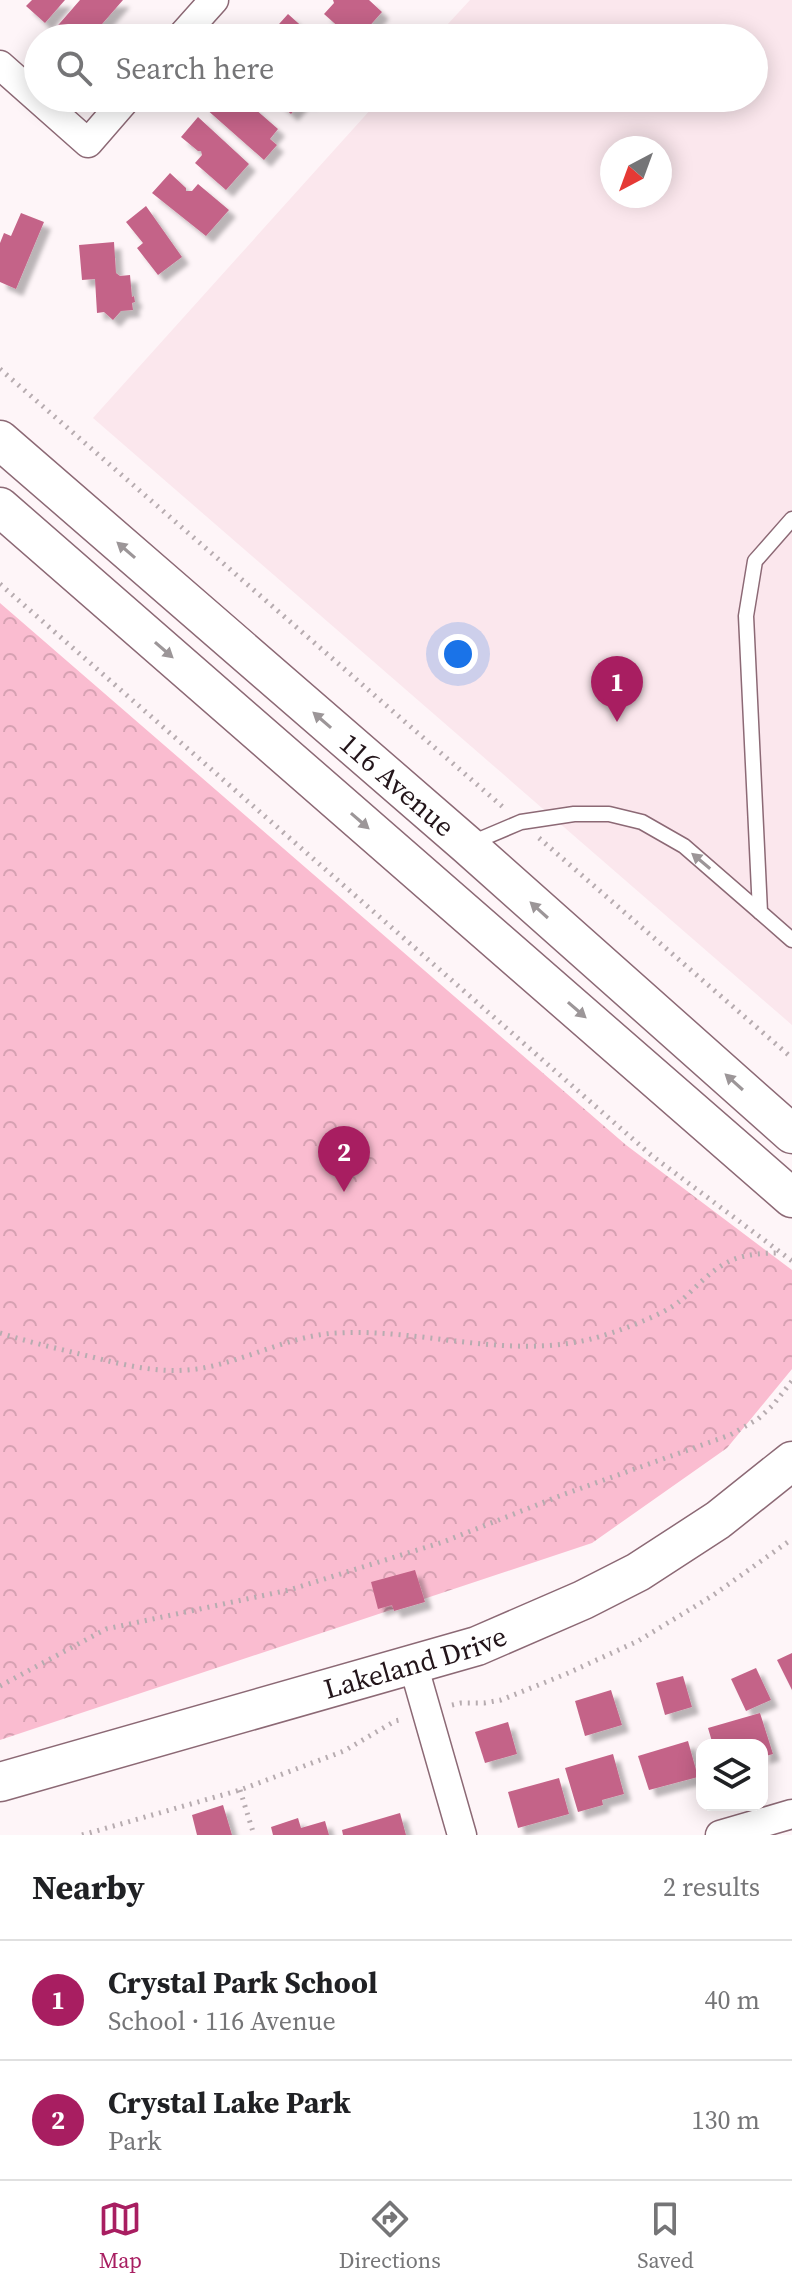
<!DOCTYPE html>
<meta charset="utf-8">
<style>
body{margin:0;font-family:"Source Serif 4",serif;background:#f6f6f6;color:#202124}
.controls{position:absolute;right:24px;bottom:24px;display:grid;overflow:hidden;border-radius:16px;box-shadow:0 4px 20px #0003}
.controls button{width:72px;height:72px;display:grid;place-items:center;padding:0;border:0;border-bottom:2px solid #e0e0e0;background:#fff;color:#202124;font:40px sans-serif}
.compass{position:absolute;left:600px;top:136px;width:72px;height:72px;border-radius:50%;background:#fff;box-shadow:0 4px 20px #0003;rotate:221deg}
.you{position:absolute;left:458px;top:654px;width:28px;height:28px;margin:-20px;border:6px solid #fff;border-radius:50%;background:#1a73e8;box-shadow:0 0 0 12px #1a73e833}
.badge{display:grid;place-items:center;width:52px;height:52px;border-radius:50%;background:#a81e61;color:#fff;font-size:26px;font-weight:700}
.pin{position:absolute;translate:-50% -66px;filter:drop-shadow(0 2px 4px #0008)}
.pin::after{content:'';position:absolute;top:42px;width:28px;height:24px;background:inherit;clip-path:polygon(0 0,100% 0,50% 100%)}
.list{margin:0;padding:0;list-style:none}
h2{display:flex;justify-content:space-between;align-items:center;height:104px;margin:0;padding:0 32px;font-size:34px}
h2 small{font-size:26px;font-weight:400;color:#757577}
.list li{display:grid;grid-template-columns:52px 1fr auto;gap:24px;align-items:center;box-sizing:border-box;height:120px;padding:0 32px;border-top:2px solid #e0e0e0}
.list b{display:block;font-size:30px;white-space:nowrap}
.list p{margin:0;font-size:26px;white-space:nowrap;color:#757577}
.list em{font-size:26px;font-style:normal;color:#757577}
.icon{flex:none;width:44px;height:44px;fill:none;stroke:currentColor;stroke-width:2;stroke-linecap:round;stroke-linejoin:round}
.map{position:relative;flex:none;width:792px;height:1835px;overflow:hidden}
.search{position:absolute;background:#fff;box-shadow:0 4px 20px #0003;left:24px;right:24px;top:24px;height:88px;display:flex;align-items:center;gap:20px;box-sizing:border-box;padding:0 28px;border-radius:44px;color:#757577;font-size:30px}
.sheet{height:344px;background:#fff}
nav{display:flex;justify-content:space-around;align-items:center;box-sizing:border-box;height:112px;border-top:2px solid #e0e0e0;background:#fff;font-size:22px;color:#757577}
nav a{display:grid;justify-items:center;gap:4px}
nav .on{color:#a81e61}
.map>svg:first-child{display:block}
.built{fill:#fbe7ed;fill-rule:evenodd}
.park{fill:url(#park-crowns)}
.building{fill:#c46488;filter:url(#shadow)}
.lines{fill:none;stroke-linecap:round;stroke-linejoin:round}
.lane-casing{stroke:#8c6975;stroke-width:17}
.street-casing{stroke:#8c6975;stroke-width:31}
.secondary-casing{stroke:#8c6975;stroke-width:41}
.path{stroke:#b7acb0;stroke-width:5;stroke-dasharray:2 6;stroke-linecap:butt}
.lane{stroke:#fff;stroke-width:14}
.street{stroke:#fff;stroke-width:28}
.secondary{stroke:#fff;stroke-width:38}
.oneway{fill:#9c9698}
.labels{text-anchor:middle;stroke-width:6;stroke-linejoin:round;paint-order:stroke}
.street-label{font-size:28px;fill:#23151a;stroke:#fff}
</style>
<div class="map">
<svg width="792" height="1835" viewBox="0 0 792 1835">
<defs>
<pattern id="park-crowns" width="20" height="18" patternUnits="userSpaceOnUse" patternTransform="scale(2)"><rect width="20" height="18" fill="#fabcd0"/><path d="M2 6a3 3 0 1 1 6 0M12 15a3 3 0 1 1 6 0" fill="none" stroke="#d6a1b2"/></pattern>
<filter id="shadow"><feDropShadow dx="7" dy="7" stdDeviation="2" flood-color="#0004"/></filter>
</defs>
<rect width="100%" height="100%" fill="#fef5f8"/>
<path class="built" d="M470 0H792V1025L93 418 381 98H754V38H435ZM612 148H660V196H612Z"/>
<polygon class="park" points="0,603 626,1145 792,1270 792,1369 727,1448 592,1543 0,1740"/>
<g class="building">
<polygon points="32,0 65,0 45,23 26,6"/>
<polygon points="80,0 123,0 96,31 90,26 80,38 62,38 53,31"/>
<polygon points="333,0 369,0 382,12 359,38 351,38 324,14 334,3"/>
<polygon points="288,14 307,31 313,25 329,38 277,38 271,33"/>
<polygon points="214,98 231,98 242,108 247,102 278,129 270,139 277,145 264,160 205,108"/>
<polygon points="273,98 312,98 308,103 304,99 291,114"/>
<polygon points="198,117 249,164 226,190 195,163 202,155 201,151 198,151 181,137"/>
<polygon points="170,173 186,188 186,191 192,191 198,184 229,210 206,236 152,193"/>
<polygon points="146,206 182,257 158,275 137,248 143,243 126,222"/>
<polygon points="21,213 44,222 16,289 0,282 0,243 4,233 11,236"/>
<polygon points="114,242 116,273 120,276 130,275 132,297 134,296 135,302 132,303 133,310 121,311 113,320 104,312 97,313 95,279 82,280 79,245"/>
<polygon points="415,1570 425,1602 394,1611 392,1605 378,1609 371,1582"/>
<polygon points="792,1653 792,1690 777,1660"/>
<polygon points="756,1668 771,1700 746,1711 731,1679"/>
<polygon points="683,1676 692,1707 665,1715 656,1683"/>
<polygon points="611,1690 622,1725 585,1736 575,1701"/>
<polygon points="760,1713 773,1754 762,1757 762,1745 713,1745 708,1728"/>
<polygon points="508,1722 517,1754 485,1763 475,1732"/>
<polygon points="688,1741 698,1777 649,1790 638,1756"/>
<polygon points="613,1754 624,1794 602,1800 603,1805 578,1812 565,1768"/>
<polygon points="559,1778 569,1814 518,1828 508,1792"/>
<polygon points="223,1805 232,1835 197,1835 192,1815"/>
<polygon points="400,1813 406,1835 343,1835 342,1830"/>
<polygon points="298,1818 301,1828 325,1821 329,1835 273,1835 271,1827"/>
</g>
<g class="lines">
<g class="lane-casing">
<g id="lane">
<polyline points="792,519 755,561 746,616 760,912 792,940"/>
<polyline points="469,844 521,822 574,814 609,814 642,822 684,846 760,912"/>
</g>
</g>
<g class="street-casing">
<g id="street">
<polyline points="180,38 214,0"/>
<polyline points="0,65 88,143 127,98"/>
<polyline points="413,1664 462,1835"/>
<polyline points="720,1835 792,1814"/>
</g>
</g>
<g class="secondary-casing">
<g id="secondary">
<path id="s1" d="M0 440 467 845 792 1134"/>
<polyline points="0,507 792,1198"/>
<path id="s2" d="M0 1782 477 1646 583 1600 638 1572 718 1520 792 1461"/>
</g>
</g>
<g class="path">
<polyline points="0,369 504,808"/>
<polyline points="0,584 651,1155 792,1261"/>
<polyline points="539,838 792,1058"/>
<path d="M0 1333C29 1342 59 1349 88 1356 129 1366 166 1376 208 1367 251 1358 293 1335 337 1333 421 1328 507 1360 591 1339 614 1333 662 1316 680 1301 688 1295 695 1287 703 1280 728 1257 746 1253 780 1253"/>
<polyline points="0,1686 106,1629 289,1590 443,1542 562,1495 730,1435 758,1419 773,1405 792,1381"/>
<polyline points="452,1705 461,1703 484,1703 501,1700 566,1674 638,1641 712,1596 792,1539"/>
<polyline points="240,1790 254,1835"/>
<polyline points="82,1835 240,1790 344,1751 395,1721 404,1719"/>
</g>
<use href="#lane" class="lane"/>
<use href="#street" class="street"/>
<use href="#secondary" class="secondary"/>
</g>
<defs><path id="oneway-solid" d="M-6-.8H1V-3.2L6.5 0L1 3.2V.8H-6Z" transform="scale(2)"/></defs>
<g class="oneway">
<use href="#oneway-solid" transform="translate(126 550) rotate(-139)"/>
<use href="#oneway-solid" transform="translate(164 650) rotate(41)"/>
<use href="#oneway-solid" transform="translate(322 720) rotate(-139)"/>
<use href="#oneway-solid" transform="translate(360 821) rotate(41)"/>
<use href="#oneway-solid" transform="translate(701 861) rotate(-140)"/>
<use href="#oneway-solid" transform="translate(539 910) rotate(-138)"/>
<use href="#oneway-solid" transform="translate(577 1010) rotate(41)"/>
<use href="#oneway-solid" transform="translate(734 1082) rotate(-138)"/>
</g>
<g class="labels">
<g class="street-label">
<text dy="10" stroke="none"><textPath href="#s1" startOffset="526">116 Avenue</textPath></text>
<text dy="10" stroke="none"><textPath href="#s2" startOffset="432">Lakeland Drive</textPath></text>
</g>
</g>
</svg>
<div class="controls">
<button><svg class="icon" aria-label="layers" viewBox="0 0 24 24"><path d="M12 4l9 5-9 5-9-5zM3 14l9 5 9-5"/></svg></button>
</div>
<svg class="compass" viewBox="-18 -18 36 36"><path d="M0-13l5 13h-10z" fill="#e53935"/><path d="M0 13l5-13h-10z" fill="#757577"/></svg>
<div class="you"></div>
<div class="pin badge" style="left:617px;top:722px">1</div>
<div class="pin badge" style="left:344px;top:1192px">2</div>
<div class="search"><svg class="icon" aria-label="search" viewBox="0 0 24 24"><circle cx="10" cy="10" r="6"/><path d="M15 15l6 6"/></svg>Search here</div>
</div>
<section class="sheet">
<h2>Nearby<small>2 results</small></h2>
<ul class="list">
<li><span class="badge">1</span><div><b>Crystal Park School</b><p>School · 116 Avenue</p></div><em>40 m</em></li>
<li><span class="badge">2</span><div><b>Crystal Lake Park</b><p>Park</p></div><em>130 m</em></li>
</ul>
</section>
<nav>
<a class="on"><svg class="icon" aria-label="map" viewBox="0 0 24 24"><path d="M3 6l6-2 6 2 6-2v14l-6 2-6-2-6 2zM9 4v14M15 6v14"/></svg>Map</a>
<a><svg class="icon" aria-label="directions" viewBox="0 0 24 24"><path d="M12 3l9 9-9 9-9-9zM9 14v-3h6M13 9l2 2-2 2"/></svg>Directions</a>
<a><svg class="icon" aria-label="saved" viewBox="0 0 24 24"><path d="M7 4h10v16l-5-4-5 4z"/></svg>Saved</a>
</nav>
